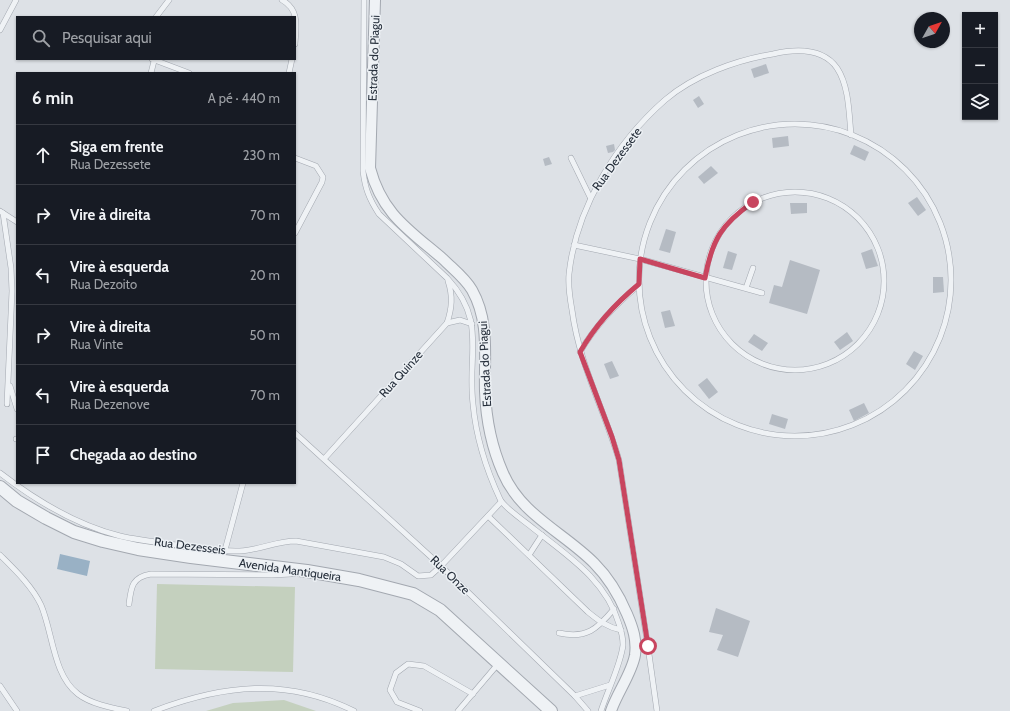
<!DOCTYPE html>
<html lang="pt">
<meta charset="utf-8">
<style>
body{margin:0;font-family:Cabin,sans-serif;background:#20242c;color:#f1f3f6}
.controls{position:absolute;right:12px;top:12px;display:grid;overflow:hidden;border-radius:0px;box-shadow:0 1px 3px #0004}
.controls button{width:36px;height:36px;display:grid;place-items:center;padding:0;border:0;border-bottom:1px solid #363941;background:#171b24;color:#f1f3f6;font:20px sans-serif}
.compass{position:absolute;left:914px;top:12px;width:36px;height:36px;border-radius:50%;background:#171b24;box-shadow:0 1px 3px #0004;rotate:50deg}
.stop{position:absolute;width:12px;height:12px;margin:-9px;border:3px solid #c8455f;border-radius:50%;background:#fff}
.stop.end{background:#c8455f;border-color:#fff;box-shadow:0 1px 4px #0008}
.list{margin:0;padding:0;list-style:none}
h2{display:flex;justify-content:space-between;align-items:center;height:52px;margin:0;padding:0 16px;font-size:17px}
h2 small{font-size:13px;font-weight:400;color:#9ea1a6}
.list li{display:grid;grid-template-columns:26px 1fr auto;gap:12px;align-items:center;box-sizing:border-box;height:60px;padding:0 16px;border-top:1px solid #363941}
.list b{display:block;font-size:15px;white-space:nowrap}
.list p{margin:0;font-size:13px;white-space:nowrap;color:#9ea1a6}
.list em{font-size:13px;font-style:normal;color:#9ea1a6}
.icon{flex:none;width:22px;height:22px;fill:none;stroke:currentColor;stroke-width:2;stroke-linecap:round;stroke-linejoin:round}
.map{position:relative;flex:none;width:1010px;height:711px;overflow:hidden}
.search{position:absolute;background:#171b24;box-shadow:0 1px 3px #0004;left:16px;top:16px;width:280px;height:44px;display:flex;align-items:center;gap:10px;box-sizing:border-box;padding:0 14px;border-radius:0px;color:#9ea1a6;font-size:15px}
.panel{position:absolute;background:#171b24;box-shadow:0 1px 3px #0004;left:16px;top:72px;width:280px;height:412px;border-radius:0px}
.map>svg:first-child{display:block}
.green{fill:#c4d0be}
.water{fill:#99b1c5}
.building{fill:#b5bbc3}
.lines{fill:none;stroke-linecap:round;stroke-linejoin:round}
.service-casing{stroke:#a3a8b0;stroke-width:6}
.minor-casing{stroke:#a3a8b0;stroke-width:12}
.tertiary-casing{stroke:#a3a8b0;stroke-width:14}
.service{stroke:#eff2f5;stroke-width:5}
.minor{stroke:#eff2f5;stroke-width:10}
.tertiary{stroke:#eff2f5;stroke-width:12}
.route{stroke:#c8455f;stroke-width:5}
.labels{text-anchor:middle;stroke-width:3;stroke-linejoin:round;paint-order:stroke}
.street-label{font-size:12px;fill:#27303c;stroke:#ecf0f4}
</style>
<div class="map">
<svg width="1010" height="711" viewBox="0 0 1010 711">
<rect width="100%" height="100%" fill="#dde1e6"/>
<g class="green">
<polygon points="157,584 295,587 293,672 155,669"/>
<polygon points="284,700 316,711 206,711 233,703"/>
</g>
<polygon class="water" points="60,554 90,561 87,576 57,569"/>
<g class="building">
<polygon points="766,64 769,73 754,78 751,69"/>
<polygon points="699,96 704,104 698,108 693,100"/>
<polygon points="788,136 789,146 773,148 772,138"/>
<polygon points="614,144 615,150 613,152 608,153 606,146"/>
<polygon points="854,145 869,152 865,161 850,154"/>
<polygon points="549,157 552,164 545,166 543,159"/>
<polygon points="711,166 718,173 704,184 698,177"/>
<polygon points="917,197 926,210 918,216 908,203"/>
<polygon points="790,203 807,203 807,213 791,214"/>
<polygon points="666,229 676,232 670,253 659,250"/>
<polygon points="872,249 878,266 866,269 861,253"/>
<polygon points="728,251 737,254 732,270 723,268"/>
<polygon points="790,260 820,270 807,314 769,303 774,285 782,287"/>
<polygon points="933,277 943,277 944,292 933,293"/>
<polygon points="670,310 675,326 665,328 661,312"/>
<polygon points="847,332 853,341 840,350 834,342"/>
<polygon points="754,334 768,343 762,351 748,342"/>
<polygon points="914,351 923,356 915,370 906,364"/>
<polygon points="612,361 619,376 610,379 604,364"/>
<polygon points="707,378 718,392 709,399 698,385"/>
<polygon points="864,403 869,413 854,421 849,410"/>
<polygon points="772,414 788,419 785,429 769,424"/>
<polygon points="716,608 750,621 738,657 717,650 723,635 709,632"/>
</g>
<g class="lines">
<g class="service-casing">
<g id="service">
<path d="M282 0C300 10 296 27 295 44"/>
<path d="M364 0 363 171C365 188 369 199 379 214L447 278C487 321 467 353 473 404 476 437 486 469 500 499 504 508 526 522 534 529 568 556 606 580 619 624 621 630 623 638 623 645 621 664 607 692 601 711"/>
<polyline points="156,17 169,0"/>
<polyline points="0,30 16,0"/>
<polyline points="152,59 189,73"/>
<polyline points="151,73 154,61"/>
<polyline points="289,73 292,59"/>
<circle cx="795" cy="280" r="156"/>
<polyline points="295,158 316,166 323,177 322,182 295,233"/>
<polyline points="571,158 590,197"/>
<circle cx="795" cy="281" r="89"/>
<polyline points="0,211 17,222"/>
<polyline points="3,213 11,268 12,291 7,404"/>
<polyline points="574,245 640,259 762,293"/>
<polyline points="746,288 753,268"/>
<polyline points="447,323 460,320 472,324"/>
<path d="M580 352C595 326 616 304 639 285"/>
<polyline points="10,386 17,409"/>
<polyline points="295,433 441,566 575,696 610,685"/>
<polyline points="16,439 17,439"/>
<path d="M324 459 447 323C452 308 453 296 448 281"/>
<path d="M0 473C35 500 76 525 120 536 142 541 164 543 186 546 204 548 222 552 240 551 259 550 277 541 296 541L384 557 401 564 418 576 431 575 441 566 501 502"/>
<path d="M488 516 588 612C599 621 607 627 621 630"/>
<polyline points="225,550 243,483"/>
<path d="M0 555C15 570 32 586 41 605 53 633 53 675 78 694 91 704 112 708 127 711"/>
<polyline points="529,555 542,535"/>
<path d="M129 604C131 587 132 577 151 574L272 575 291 574"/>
<path d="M559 633C587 639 597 629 614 609"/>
<polyline points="0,686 17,711"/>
<polyline points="575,696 588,711"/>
<path d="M154 711C222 685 287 677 354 711"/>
<polyline points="420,711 397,702 390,690 396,673 408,664 424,666 473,694"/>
<polyline points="458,711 498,664"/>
<path d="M657 711 648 647 619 460C604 409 579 364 572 310 570 299 568 286 569 274 576 208 616 143 665 100 694 75 737 60 773 54 795 49 822 47 837 68 849 86 849 113 851 135"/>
</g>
</g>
<g class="minor-casing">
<path id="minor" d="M375 0 370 168C382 214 409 230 443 259 453 269 465 278 472 290 490 322 484 356 485 391 486 418 492 448 503 473 521 515 563 532 594 563 609 578 619 595 627 614 633 628 637 640 635 655 632 673 617 693 611 711"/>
</g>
<g class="tertiary-casing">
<polyline id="tertiary" points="0,487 17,501 46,518 74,532 103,541 138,549 191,557 307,571 359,580 413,594 440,610 551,711"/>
</g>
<use href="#service" class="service"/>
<use href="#minor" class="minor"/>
<use href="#tertiary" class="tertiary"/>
</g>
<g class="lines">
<path class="route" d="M648 646 619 460 612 437 580 352C595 326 616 303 639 284L640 259 705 278C712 239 722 224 753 202"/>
</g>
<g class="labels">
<g class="street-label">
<text transform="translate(374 58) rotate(-88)" y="4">Estrada do Piagui</text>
<text transform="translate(617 159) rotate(-54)" y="4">Rua Dezessete</text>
<text transform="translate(485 364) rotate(-93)" y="4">Estrada do Piagui</text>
<text transform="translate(401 374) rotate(-48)" y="4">Rua Quinze</text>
<text transform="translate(190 546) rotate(7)" y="4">Rua Dezesseis</text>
<text transform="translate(290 570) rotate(8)" y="4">Avenida Mantiqueira</text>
<text transform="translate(450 575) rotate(44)" y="4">Rua Onze</text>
</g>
</g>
</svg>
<div class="controls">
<button>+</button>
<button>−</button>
<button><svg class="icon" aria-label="layers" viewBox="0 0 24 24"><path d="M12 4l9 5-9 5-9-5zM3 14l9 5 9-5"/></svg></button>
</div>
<svg class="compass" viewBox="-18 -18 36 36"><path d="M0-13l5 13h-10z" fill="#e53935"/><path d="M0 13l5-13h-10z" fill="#9ea1a6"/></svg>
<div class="stop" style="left:648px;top:646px"></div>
<div class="stop end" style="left:753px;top:202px"></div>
<div class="search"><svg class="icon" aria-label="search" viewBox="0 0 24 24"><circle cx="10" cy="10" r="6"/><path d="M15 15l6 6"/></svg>Pesquisar aqui</div>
<section class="panel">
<h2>6 min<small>A pé · 440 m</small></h2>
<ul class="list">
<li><svg class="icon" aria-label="ahead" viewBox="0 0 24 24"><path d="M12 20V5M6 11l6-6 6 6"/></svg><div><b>Siga em frente</b><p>Rua Dezessete</p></div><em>230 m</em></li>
<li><svg class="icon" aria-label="right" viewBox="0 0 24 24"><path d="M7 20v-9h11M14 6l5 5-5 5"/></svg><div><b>Vire à direita</b></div><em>70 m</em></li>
<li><svg class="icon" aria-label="left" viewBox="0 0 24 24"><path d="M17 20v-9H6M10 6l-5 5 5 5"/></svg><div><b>Vire à esquerda</b><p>Rua Dezoito</p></div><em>20 m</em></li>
<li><svg class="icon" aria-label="right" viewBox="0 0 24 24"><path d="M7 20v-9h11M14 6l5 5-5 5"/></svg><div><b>Vire à direita</b><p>Rua Vinte</p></div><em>50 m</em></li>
<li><svg class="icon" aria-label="left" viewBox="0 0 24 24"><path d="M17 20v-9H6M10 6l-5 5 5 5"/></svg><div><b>Vire à esquerda</b><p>Rua Dezenove</p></div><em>70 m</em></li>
<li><svg class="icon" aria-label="arrive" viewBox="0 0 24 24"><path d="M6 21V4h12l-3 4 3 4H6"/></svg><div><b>Chegada ao destino</b></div></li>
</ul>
</section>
</div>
